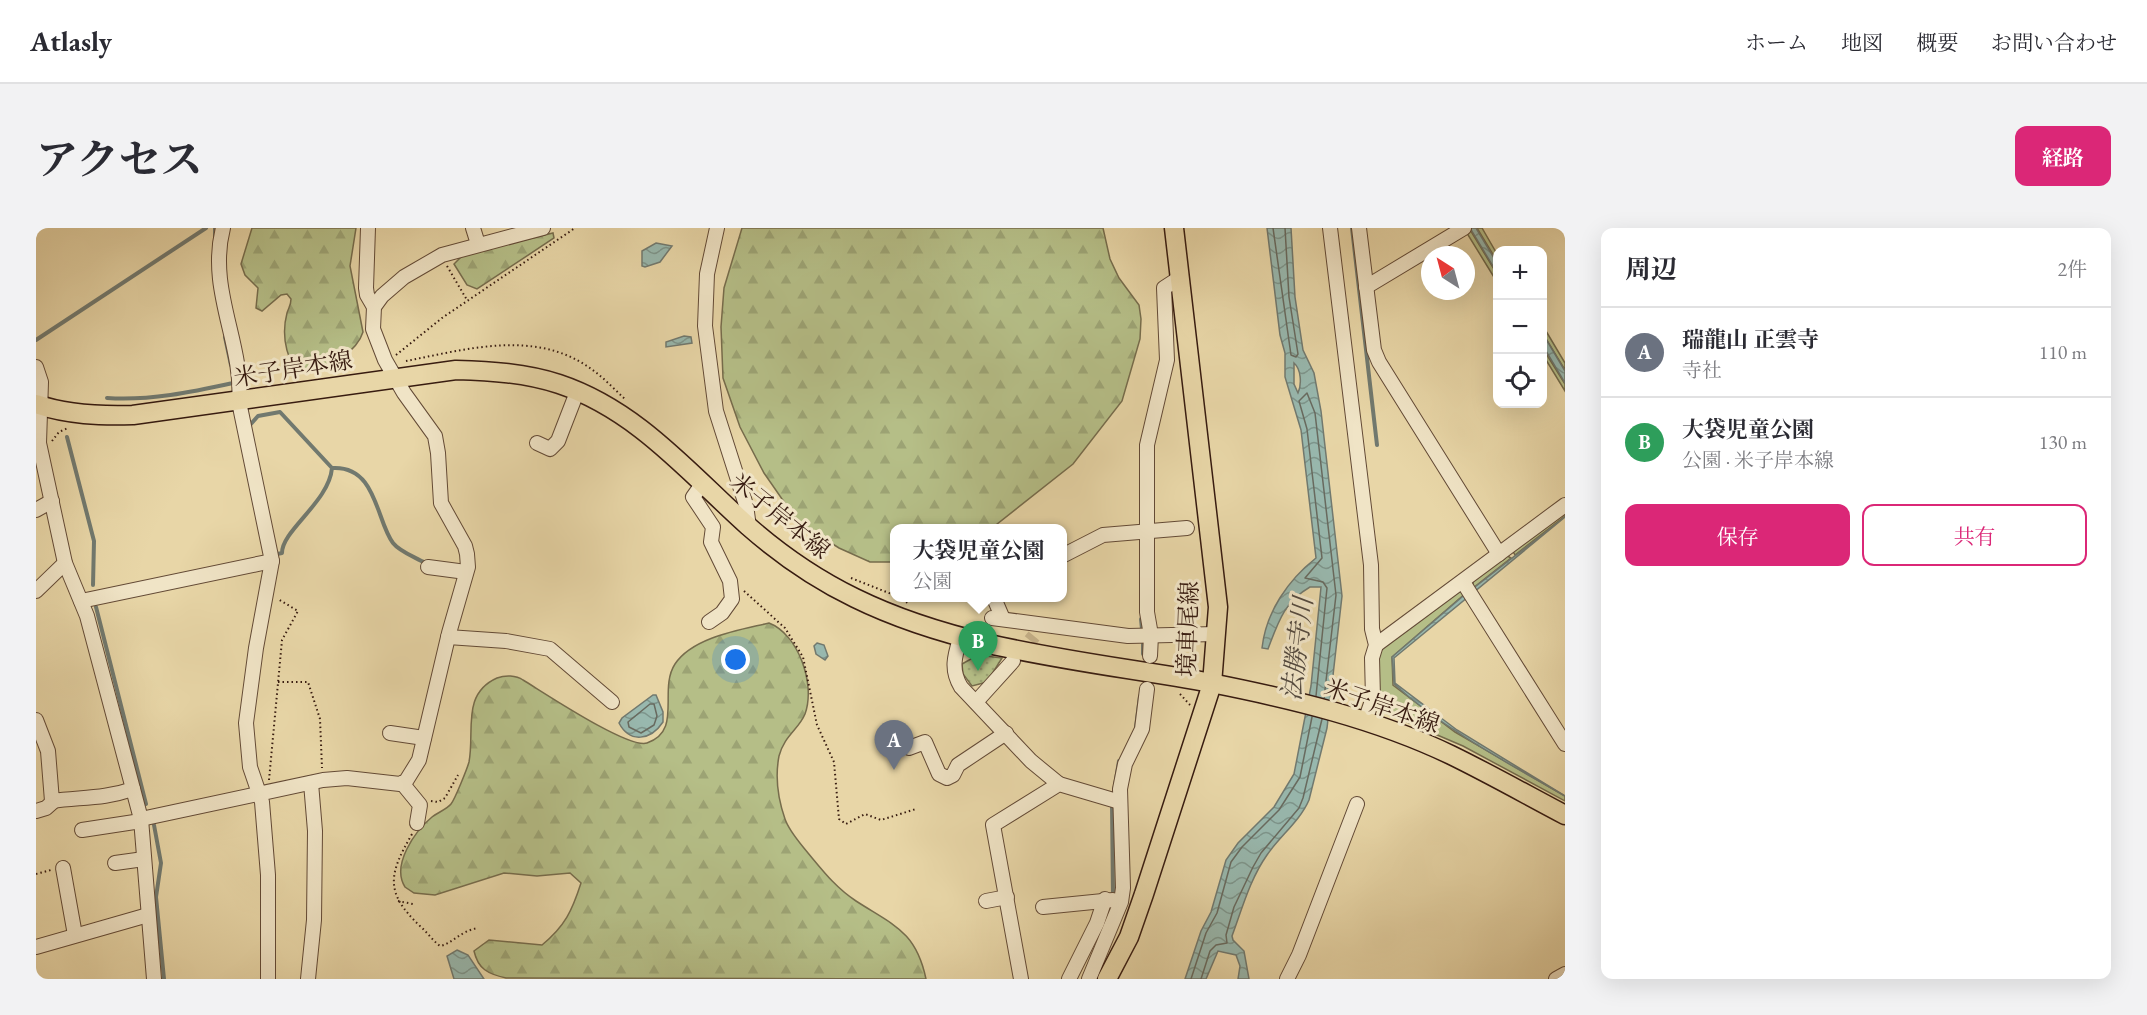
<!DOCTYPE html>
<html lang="ja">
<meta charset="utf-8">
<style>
body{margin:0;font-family:"EB Garamond","Noto Serif JP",serif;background:#f2f2f3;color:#2b2b33}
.controls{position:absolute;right:18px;top:18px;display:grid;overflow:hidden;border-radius:12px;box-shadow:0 6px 24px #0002}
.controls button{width:54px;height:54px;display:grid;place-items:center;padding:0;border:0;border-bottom:2px solid #e1e1e2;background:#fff;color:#2b2b33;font:30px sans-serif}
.compass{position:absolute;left:1385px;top:18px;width:54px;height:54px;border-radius:50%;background:#fff;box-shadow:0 6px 24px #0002;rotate:324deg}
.you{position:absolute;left:700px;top:432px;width:21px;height:21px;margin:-15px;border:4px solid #fff;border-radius:50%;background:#1a73e8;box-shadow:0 0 0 9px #1a73e833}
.badge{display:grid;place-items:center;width:39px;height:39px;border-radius:50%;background:#db2777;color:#fff;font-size:20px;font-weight:700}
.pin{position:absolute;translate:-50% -50px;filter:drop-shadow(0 2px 3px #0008)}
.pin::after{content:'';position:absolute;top:32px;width:21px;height:18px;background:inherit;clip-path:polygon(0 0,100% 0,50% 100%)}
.popup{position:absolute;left:854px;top:296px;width:177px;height:78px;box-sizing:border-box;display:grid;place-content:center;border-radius:12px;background:#fff;filter:drop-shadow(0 2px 4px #0005);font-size:20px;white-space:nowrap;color:#7c7c81}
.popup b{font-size:22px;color:#2b2b33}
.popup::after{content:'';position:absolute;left:50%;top:100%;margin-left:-12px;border:12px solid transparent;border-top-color:#fff}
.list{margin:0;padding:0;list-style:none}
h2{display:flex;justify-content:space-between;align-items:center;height:78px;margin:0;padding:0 24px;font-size:26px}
h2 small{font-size:20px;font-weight:400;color:#7c7c81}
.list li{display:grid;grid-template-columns:39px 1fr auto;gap:18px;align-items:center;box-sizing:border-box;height:90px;padding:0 24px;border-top:2px solid #e1e1e2}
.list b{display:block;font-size:22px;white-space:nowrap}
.list p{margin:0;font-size:20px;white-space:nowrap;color:#7c7c81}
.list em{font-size:20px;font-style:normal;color:#7c7c81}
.actions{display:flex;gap:12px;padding:18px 24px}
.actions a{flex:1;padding:14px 0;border:2px solid #db2777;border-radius:12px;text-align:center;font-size:21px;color:#db2777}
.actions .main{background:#db2777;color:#fff}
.icon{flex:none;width:33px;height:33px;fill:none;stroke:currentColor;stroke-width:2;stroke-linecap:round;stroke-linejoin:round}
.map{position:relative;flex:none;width:1529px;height:751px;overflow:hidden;border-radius:12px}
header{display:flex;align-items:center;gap:36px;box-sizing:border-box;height:84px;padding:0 30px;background:#fff;border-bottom:2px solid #e1e1e2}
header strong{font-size:28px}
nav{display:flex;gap:33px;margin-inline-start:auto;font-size:21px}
.intro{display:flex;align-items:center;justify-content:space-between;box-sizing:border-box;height:144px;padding:0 36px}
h1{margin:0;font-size:42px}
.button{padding:15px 27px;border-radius:12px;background:#db2777;color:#fff;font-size:21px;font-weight:700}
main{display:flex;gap:36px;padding:0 36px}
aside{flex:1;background:#fff;border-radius:12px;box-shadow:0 6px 24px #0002}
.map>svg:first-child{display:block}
.green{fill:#b5be87;stroke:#766c4c;stroke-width:1.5}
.forest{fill:url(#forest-firs);stroke:#766c4c;stroke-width:1.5}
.park{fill:url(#park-dots);stroke:#766c4c;stroke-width:1.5}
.water{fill:url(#water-waves);stroke:#71796f;stroke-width:1.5;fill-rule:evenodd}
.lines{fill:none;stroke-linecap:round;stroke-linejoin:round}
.shore{stroke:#686a5f;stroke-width:1.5}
.stream{stroke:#71796f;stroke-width:4}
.minor-tunnel{stroke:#c5b189;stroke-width:14;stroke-dasharray:14 7;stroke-linecap:butt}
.minor-casing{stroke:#634a36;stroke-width:16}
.major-casing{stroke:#371b10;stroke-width:21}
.path{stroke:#371b10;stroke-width:2;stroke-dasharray:1.5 3;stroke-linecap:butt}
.minor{stroke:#f0e4c6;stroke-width:14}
.major{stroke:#e8d6a7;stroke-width:18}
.labels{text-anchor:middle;stroke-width:6;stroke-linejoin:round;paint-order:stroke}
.street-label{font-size:24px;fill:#371b10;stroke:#f0e4c6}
.water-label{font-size:26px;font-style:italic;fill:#544a3f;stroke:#f0e4c6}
</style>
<header>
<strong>Atlasly</strong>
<nav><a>ホーム</a><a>地図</a><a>概要</a><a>お問い合わせ</a></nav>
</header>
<div class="intro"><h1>アクセス</h1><a class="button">経路</a></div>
<main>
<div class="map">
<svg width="1529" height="751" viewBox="0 0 1529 751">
<defs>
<pattern id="forest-firs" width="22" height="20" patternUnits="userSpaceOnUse" patternTransform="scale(1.5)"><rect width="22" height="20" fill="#b5be87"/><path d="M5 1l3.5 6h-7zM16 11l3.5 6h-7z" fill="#9ca374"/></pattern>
<pattern id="park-dots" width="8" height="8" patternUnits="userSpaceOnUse" patternTransform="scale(1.5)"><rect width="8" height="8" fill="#b5be87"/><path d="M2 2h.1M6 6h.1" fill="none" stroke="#9ca374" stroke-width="1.8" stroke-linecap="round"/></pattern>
<pattern id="water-waves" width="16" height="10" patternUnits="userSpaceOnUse" patternTransform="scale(1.5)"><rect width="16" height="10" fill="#98b8ae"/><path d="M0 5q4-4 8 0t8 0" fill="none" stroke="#7d958c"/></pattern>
</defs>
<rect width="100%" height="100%" fill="#e8d6a7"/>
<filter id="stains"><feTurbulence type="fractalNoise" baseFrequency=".00333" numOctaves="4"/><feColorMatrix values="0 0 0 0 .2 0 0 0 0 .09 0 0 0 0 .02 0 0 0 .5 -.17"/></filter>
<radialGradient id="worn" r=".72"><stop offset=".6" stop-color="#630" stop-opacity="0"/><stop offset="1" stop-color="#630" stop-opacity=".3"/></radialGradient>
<g class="green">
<polygon points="1433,0 1461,46 1461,54 1429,2"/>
<polygon points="1441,0 1446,0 1461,26 1461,33"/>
<polygon points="1507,98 1529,135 1529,142 1507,106"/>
<polygon points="1506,119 1529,156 1529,163 1507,127"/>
<polygon points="1529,281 1529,288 1479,327 1476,322"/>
<polygon points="1470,327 1475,330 1437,360 1437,353"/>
<polygon points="1422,362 1431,364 1356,429 1357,457 1419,504 1529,568 1529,573 1427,518 1338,480 1343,420"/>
</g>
<g class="forest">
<path d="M216 0H320L314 38 327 104C321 124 291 142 271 145L258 140C249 123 246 104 251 85 253 79 255 77 255 71L251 66 245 67 226 83 220 80 222 60 209 47 205 36Z"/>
<polygon points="706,0 1067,0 1074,31 1083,50 1103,77 1105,91 1104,111 1086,173 1037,236 956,300 858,300 858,334 834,334 803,320 762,294 728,245 704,199 687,150 685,99 688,60"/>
<polygon points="517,5 518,10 441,61 431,57 418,36 427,27"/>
<path d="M733 395C762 406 780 456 769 486 763 501 748 508 743 528 739 549 742 571 749 591 753 603 764 615 772 625 787 643 800 660 820 673 857 697 880 703 890 751L470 750C452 746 442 741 438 723L453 712 506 717C529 698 536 683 545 655L534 645 501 648 468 645 399 667 378 665 369 659C355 637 379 603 396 589 401 585 411 581 415 576 419 571 431 541 433 534 439 503 425 466 461 450 469 447 480 447 487 452 507 464 592 521 611 515 647 503 622 462 639 436 657 409 704 402 733 395Z"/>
</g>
<polygon class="park" points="942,427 966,430 951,454 936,458 927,446 926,436"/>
<g class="water">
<path d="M1231 0H1255L1259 69 1267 122 1278 145 1285 183 1306 368 1291 500 1273 572C1264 593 1244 608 1231 627 1214 651 1206 681 1196 708L1197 712 1208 723 1213 751H1202L1204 738 1200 727 1182 723 1170 751H1149L1165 703 1175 684 1190 632 1202 615 1238 579 1258 546 1275 458 1285 359H1274C1248 374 1242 395 1232 421L1226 420C1230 384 1252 352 1280 330L1265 202 1249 149V125L1244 107ZM1258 135C1265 141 1266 156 1262 165L1258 156Z"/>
<polygon points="1434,0 1440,0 1461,35 1461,45"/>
<polygon points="620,15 636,18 624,34 609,39 606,38 606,23"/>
<polygon points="1507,106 1529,143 1529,155 1507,118"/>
<polygon points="648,108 655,109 656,115 630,119 630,114"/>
<path d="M1529 289 1358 430 1359 455 1421 502 1529 568C1470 534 1409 502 1358 456L1356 429 1426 369Z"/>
<polygon points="781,415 788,417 792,428 789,432 780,426 778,418"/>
<path d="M617 467H620L627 484V494C615 512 594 516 583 495L586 490Z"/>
<polygon points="421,722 432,727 448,751 418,751 411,728"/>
</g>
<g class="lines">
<g class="shore">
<polyline points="1237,0 1255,127 1260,129 1262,126 1253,69 1249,0"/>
<polyline points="1280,468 1291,360 1287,354 1269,350 1286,330 1271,201 1263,173 1271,165 1279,185 1300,367 1288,470"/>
<polygon points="614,476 618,476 621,488 618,497 605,505 593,499 592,494"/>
<polyline points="1155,751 1170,705 1181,685 1195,634 1206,619 1243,582 1264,549 1276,489"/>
<polyline points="1165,751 1174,723 1180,717 1191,715 1190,707 1198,679 1217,639 1225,625 1263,580 1267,570 1286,491"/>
</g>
<g class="stream">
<polyline points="179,0 179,10"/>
<polyline points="1316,0 1341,217"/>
<polyline points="189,109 195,137"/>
<polyline points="0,112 170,0"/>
<path d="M71 170C113 173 156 164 197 155V151"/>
<path d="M214 197 222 188 244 184 296 240C293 274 246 302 246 325L241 326"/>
<polyline points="31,209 58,313 57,357"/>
<path d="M296 240C341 237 340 293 357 315 364 324 379 329 389 335"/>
<polyline points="60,379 110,576"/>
<polyline points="1105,391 1106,401"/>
<polyline points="1107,426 1107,416"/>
<polyline points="1100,499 1104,468"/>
<polyline points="118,597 125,635 120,669 128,751"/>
<polyline points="1077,668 1076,576 1083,533"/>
</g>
<polyline class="minor-tunnel" points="981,429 998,408"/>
<g class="minor-casing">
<g id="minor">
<path d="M187 0C171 62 208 116 203 174L236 333 220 420 210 495 214 539 226 574 232 647V751"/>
<polyline points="332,0 330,60 331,67 338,79"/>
<polyline points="437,0 442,16"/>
<polyline points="681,0 671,46 669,98 680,183 710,277 713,299"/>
<polyline points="1294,0 1335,337 1336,401 1340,417 1336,430 1337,470 1329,493"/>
<polyline points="1323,0 1338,122 1343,134 1463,326"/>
<polyline points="1330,59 1428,0"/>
<polyline points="0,139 5,154 3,215 29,335 51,388 105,591 118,751"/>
<polyline points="501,215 514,221 522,213 541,164"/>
<polyline points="667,255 657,269 677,299 675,314 694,353 696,371 686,385 673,394"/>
<polyline points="0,282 16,273"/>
<polyline points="1026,328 1067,307 1151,300"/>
<polyline points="392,339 430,344"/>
<polyline points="1427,354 1529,516"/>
<polyline points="0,363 29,335"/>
<polyline points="958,370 967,391"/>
<polyline points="45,373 236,333"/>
<polyline points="956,390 1092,408 1180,406"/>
<path d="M925 407C919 427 914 441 925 459L995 533 1023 556"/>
<polyline points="412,409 470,413 514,421 576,474"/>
<polyline points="1340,417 1529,277"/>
<polyline points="1114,428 1115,407 1111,384 1111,217 1131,132 1128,60 1145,49"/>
<polyline points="940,474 977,433"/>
<path d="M0 492 12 523 16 573C45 569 68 571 97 561"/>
<polyline points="354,505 388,510"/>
<polyline points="873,520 889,514 903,546 911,550 917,547 922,537 970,505"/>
<polyline points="366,555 384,577 381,595"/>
<polyline points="0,583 10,580 19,572"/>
<polyline points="105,591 287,552 311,550 364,556 370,553 383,532 413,405 432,339 431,326 429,318 405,275 402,225 399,208 368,165 349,132 337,101 338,79 346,68 368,49 406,27 507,0"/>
<polyline points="46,602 105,593"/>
<polyline points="79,635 108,631"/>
<polyline points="27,640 39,707"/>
<polyline points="950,673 971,669"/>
<polyline points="1007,679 1077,672"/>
<polyline points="0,719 112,687"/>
<polyline points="272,751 278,692 279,603 275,555"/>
<polyline points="985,751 957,597 1023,556 1084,574"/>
<polyline points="1033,751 1061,695 1069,671"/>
<polyline points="1053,751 1085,674 1087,660 1084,561 1089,536 1106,501 1111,461"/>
<polyline points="1251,751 1263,727 1321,576"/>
<polyline points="1520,751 1529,746"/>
</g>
</g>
<g class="major-casing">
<g id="major">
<path d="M0 176C31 187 65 188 97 187L420 142C455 143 489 145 523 156 601 182 653 245 712 298 745 327 780 351 819 370 929 424 1056 433 1175 455 1256 471 1340 491 1415 527 1454 546 1491 567 1529 587"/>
<polyline points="1071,751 1093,709 1108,666 1176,456 1182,379 1138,0"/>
</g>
</g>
<g class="path">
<polyline points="411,38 431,72"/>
<polyline points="360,127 406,90 539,0"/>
<path d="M370 133C432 121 502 100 558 143 569 151 579 162 589 171"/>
<polyline points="16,213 23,204 32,200"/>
<polyline points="815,350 858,367"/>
<polyline points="708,363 749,400 767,429 781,497 798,534 803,591 810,596 829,586 845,592 880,581"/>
<polyline points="862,370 872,375"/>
<polyline points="242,454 272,454 284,491 286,540"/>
<polyline points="1144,466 1154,477"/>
<polyline points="233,552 246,412 262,383 242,371"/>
<polyline points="395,573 402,574 409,570 422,547"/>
<path d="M376 606C353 646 348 664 384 698 391 704 396 712 404 718 416 716 424 703 442 700"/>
<polyline points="0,646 15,642"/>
<polyline points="362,673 377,676"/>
</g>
<use href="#minor" class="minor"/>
<use href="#major" class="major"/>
</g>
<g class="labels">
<g class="street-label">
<text transform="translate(257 141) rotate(-9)" y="8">米子岸本線</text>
<text transform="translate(744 288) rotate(39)" y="8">米子岸本線</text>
<text transform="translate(1152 401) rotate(-88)" y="8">境車尾線</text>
<text transform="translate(1346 478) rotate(19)" y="8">米子岸本線</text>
</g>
<g class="water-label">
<text transform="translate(1261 421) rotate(-83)" y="9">法勝寺川</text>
</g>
</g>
<rect width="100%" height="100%" filter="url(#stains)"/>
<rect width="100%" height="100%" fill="url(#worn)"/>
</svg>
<div class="controls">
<button>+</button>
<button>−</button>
<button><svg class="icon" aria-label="locate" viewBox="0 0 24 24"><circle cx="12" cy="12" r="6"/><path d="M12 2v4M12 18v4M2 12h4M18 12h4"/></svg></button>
</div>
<svg class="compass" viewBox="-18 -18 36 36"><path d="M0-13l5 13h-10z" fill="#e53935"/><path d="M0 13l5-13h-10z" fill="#7c7c81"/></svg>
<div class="you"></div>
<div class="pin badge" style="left:858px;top:542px;background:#6b7280">A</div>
<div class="pin badge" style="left:942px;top:443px;background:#2e9e5b">B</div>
<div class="popup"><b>大袋児童公園</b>公園</div>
</div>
<aside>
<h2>周辺<small>2件</small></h2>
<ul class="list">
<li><span class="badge" style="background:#6b7280">A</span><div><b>瑞龍山 正雲寺</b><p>寺社</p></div><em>110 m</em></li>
<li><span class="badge" style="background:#2e9e5b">B</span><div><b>大袋児童公園</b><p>公園 · 米子岸本線</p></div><em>130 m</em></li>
</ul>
<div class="actions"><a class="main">保存</a><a>共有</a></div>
</aside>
</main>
